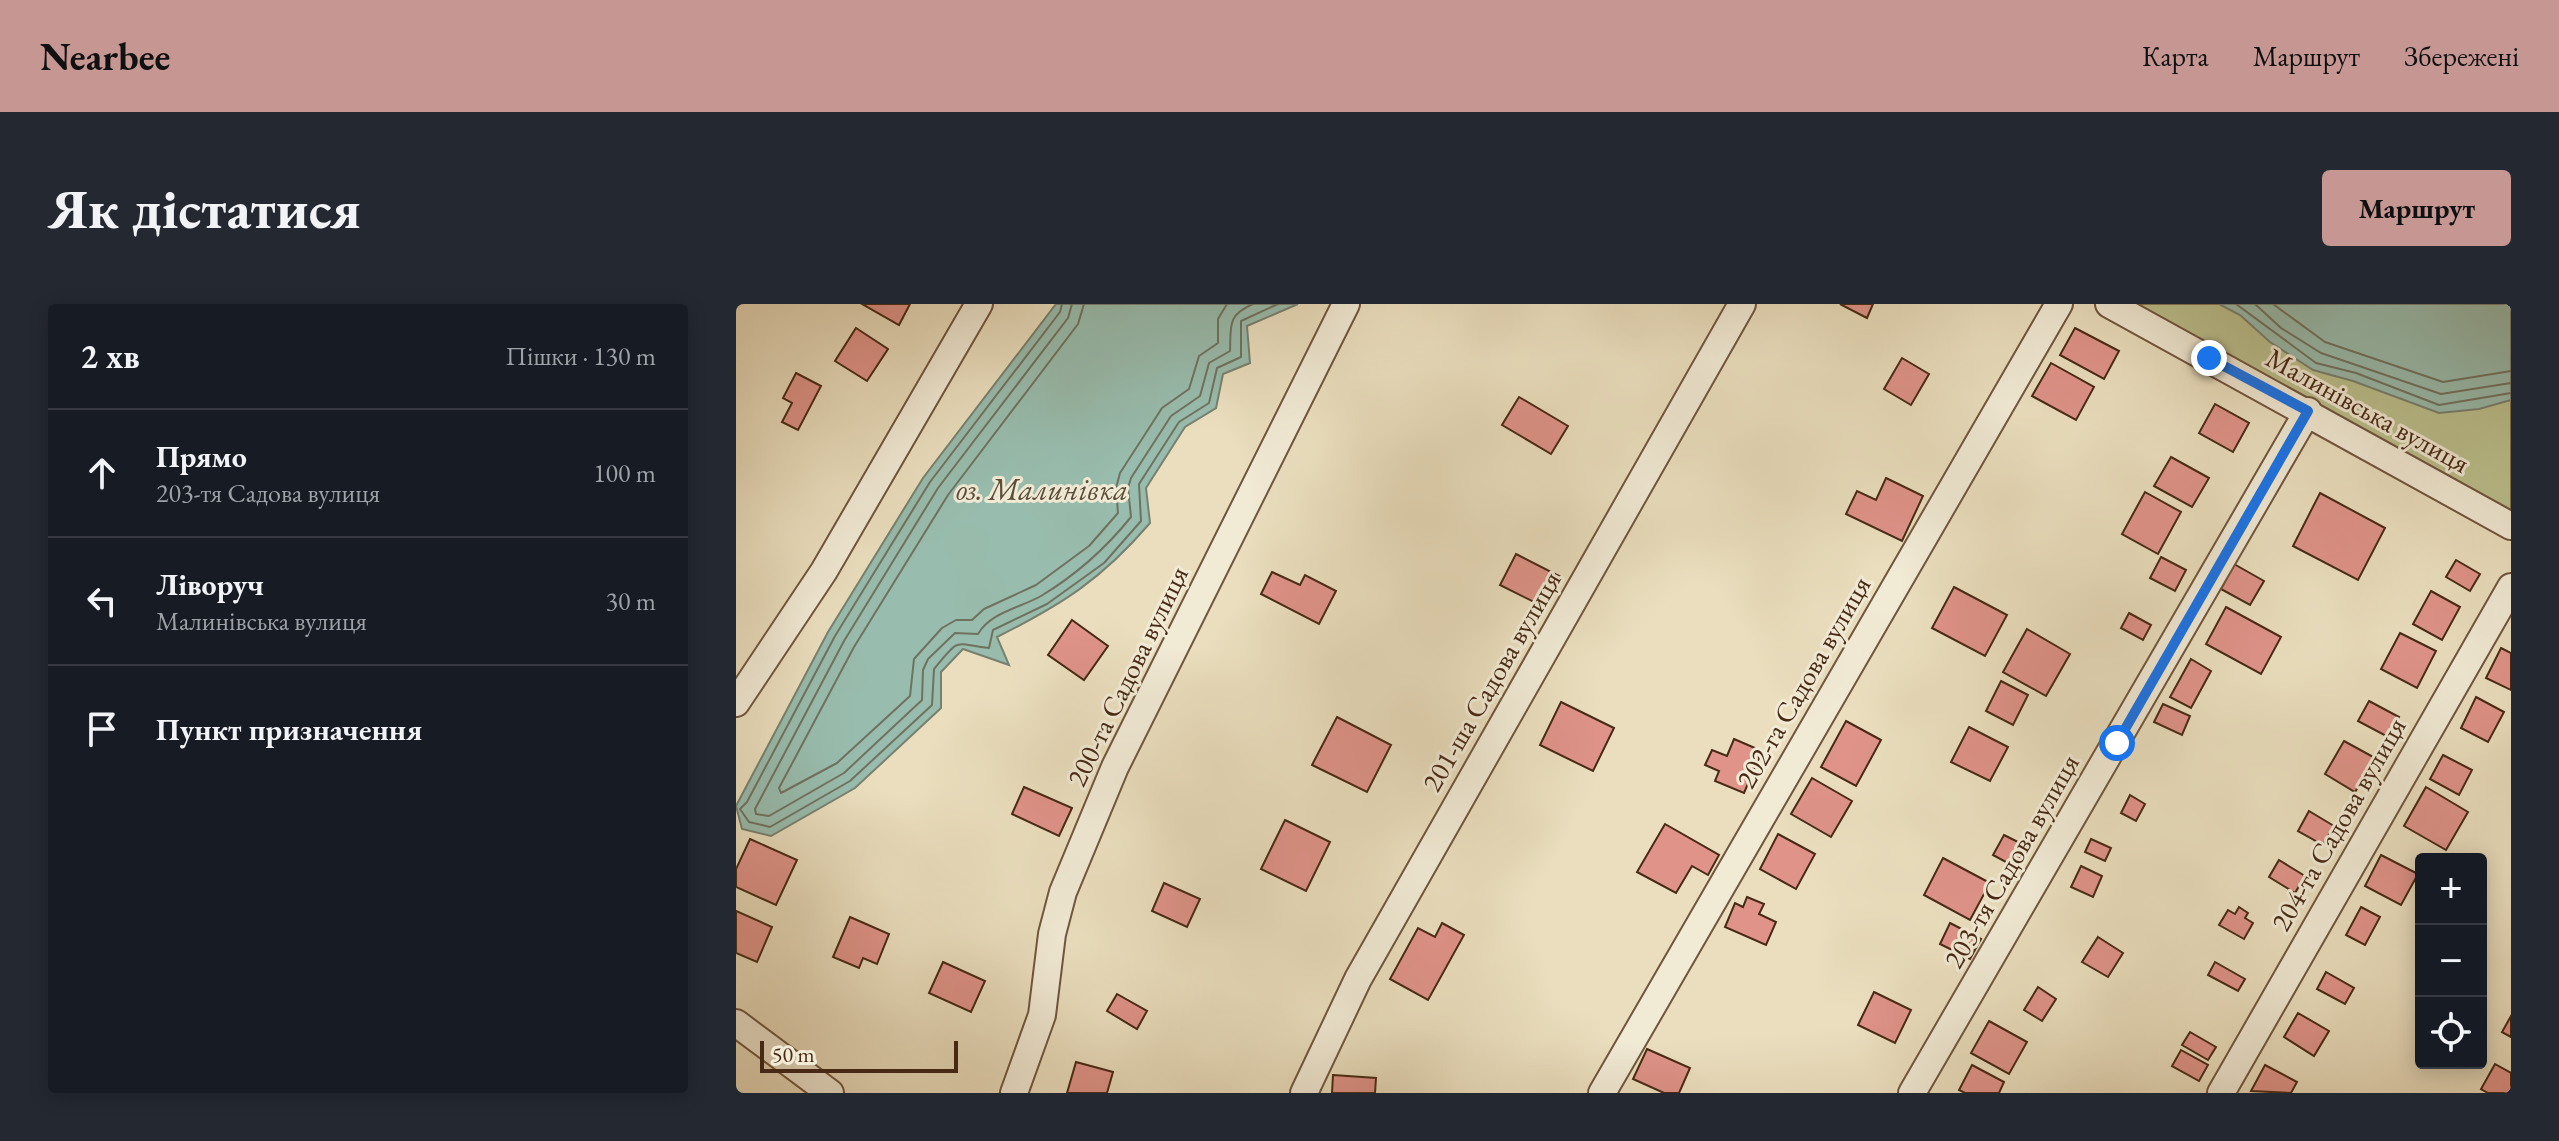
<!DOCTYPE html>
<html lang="uk">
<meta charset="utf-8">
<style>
body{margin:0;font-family:"EB Garamond",serif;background:#242831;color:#f1f3f6}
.controls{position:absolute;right:24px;bottom:24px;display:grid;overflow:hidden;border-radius:8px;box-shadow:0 4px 20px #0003}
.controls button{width:72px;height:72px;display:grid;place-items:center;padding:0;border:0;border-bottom:2px solid #363941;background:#171b24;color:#f1f3f6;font:40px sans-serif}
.scale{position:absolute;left:24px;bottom:20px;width:198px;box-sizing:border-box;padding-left:8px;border:4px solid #472914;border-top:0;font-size:22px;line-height:28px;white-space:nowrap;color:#472914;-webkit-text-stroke:6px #f1ead5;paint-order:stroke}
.stop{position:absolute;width:24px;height:24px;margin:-18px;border:6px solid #1a73e8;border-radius:50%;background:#fff}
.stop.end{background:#1a73e8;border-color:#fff;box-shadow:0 2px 8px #0008}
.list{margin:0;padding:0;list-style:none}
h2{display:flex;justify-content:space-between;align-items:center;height:104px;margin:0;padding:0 32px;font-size:34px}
h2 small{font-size:26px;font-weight:400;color:#9ea1a6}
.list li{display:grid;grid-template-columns:52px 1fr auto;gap:24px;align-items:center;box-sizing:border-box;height:128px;padding:0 32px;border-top:2px solid #363941}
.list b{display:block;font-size:30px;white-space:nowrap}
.list p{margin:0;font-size:26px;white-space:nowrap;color:#9ea1a6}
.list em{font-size:26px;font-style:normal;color:#9ea1a6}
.icon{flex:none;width:44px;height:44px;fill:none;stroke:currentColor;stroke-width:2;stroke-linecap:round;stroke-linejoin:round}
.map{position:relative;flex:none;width:1775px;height:789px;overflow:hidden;border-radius:8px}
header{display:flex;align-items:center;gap:48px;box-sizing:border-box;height:112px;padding:0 40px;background:#c59692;color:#111}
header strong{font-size:38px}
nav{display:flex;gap:44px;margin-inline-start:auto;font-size:28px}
.intro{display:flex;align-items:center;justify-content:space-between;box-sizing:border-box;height:192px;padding:0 48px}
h1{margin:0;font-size:56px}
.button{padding:20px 36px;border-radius:8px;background:#c59692;color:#111;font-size:28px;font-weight:700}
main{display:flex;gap:48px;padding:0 48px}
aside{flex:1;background:#171b24;border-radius:8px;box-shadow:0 4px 20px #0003}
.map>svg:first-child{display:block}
.green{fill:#bbc08e;stroke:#817451;stroke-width:2}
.water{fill:#98bcad;stroke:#788170;stroke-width:2}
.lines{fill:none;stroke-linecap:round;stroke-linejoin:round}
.shore{stroke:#707260;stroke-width:2}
.building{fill:#df9389;stroke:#472914;stroke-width:2}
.street-casing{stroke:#70563e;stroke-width:30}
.street{stroke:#f1ead5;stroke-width:26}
.route{stroke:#1a73e8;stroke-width:10}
.labels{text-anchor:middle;stroke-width:6;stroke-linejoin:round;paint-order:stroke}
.street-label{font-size:28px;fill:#472914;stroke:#f1ead5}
.water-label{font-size:30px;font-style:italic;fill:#5b4e3a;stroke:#f1ead5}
</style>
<header>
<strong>Nearbee</strong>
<nav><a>Карта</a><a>Маршрут</a><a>Збережені</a></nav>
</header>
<div class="intro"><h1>Як дістатися</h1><a class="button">Маршрут</a></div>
<main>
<aside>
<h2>2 хв<small>Пішки · 130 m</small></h2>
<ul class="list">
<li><svg class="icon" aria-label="ahead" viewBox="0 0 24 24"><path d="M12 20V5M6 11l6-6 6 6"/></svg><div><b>Прямо</b><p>203-тя Садова вулиця</p></div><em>100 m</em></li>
<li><svg class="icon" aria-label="left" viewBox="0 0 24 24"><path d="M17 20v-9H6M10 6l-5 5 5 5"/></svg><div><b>Ліворуч</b><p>Малинівська вулиця</p></div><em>30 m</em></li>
<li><svg class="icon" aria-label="arrive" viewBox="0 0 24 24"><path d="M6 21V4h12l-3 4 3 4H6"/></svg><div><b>Пункт призначення</b></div></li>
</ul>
</aside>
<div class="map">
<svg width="1775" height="789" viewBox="0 0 1775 789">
<rect width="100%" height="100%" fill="#eadebe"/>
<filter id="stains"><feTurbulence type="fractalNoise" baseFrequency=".0025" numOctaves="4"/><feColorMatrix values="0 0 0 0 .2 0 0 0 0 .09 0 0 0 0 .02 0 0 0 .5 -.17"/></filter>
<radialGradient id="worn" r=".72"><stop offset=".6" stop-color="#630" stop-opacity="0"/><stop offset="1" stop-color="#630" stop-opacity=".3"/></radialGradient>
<polygon class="green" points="1399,0 1775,0 1775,208"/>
<g class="water">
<path d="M320 0H562L511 22 514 59 487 70 480 104 449 123 410 184 414 219C366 275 327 300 261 333L273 361 227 345 205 368V404L119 484 35 532 6 525 0 502 92 328 187 174Z"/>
<polygon points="1483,0 1775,0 1775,96 1743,105 1703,109 1617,77 1577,66 1534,38 1504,11"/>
</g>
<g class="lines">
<g class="shore">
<path d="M326 0 324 8 194 178 99 332 11 498 4 505 13 518 34 523 114 477 196 401 198 365C225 332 217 340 253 344L257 326 311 300 368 259 405 217 403 180 443 118 473 99 481 64 505 53V17L542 0"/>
<path d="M336 0 332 14 202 184 108 337 19 505 20 510 33 512 108 469 186 396 187 366 192 355 219 329 242 330C255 308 284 304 305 292 340 271 370 244 395 213L392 184 395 174 435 112 464 92 473 59 494 47C495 22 491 11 517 0"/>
<polyline points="348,0 342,20 212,191 118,343 43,484 45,489 101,459 174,392 178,355 206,324 220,316 236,316 248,305 300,281 353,242 382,209 380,184 384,169 426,104 453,85 463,52 482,39 482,15 491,0"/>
<polyline points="1500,0 1580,59 1620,69 1703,101 1775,89"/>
<polyline points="1519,0 1545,24 1585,49 1705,90 1775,79"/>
<polyline points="1537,0 1589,38 1707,78 1775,67"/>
</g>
</g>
<g class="building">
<polygon points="126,0 174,0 163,21"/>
<polygon points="1104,0 1137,0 1131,14"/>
<polygon points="120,24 152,45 131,77 99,57"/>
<polygon points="1339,24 1383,47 1368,75 1324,51"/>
<polygon points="1166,54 1193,70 1175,101 1148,85"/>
<polygon points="1315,59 1358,83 1340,116 1296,92"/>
<polygon points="60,69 85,82 62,126 46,118 56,99 47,94"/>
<polygon points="783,93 832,122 815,150 766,121"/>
<polygon points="1479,100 1513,119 1497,148 1463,129"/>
<polygon points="1435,153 1473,174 1456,203 1418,182"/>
<polygon points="1150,174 1187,192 1166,237 1110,210 1121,187 1140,196"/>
<polygon points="1409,188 1445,208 1422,250 1386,230"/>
<polygon points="1584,189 1649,224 1622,276 1557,242"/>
<polygon points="780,250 825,273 810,304 764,281"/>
<polygon points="1425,253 1450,266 1439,287 1414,274"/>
<polygon points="1720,256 1744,270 1734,287 1710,273"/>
<polygon points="1498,260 1528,277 1514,301 1485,285"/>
<polygon points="536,268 564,281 569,271 600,287 583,320 525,290"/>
<polygon points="1218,283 1271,311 1249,352 1196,324"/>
<polygon points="1695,287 1724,303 1706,336 1677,320"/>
<polygon points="1490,303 1545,333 1525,370 1470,340"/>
<polygon points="1393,309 1415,321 1407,336 1385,324"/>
<polygon points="336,316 372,342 348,376 312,351"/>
<polygon points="1291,325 1334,350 1310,392 1267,368"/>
<polygon points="1664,329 1700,347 1681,384 1645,365"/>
<polygon points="1765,344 1775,349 1775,386 1750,374"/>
<polygon points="1455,355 1475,367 1455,404 1434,393"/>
<polygon points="1265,377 1292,391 1277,421 1250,407"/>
<polygon points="1740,393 1768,408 1752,438 1725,424"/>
<polygon points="1633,397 1663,413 1652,433 1622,417"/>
<polygon points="825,398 878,424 857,467 804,441"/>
<polygon points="1427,400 1454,412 1446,431 1418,418"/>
<polygon points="601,413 655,441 631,488 576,461"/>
<polygon points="1110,417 1145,436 1120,482 1085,463"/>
<polygon points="1233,423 1272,443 1254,477 1215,458"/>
<polygon points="998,435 1026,447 1008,489 979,477 983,467 969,461 976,446 991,452"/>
<polygon points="1608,437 1639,454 1619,488 1589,470"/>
<polygon points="1707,451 1736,466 1723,491 1694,475"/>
<polygon points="1076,474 1116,497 1095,533 1055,510"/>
<polygon points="288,483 336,504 323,532 276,510"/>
<polygon points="1690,483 1732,508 1710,546 1668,522"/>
<polygon points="1394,491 1409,500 1400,517 1385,509"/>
<polygon points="1573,507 1598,522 1587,541 1562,527"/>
<polygon points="549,516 594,538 570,587 525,565"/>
<polygon points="929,520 983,551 972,571 956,562 940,589 901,568"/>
<polygon points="1042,530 1079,550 1060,585 1024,565"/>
<polygon points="1268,531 1290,542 1279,563 1257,551"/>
<polygon points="14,535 61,556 40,601 0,583 0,565"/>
<polygon points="1355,535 1375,544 1369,557 1349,548"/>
<polygon points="1645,551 1682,570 1665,601 1629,582"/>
<polygon points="1207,554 1254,579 1234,616 1188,591"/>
<polygon points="1543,556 1569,572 1559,589 1533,573"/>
<polygon points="1345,562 1366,572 1357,593 1335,583"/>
<polygon points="428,579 464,595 451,623 416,607"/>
<polygon points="1011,593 1028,600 1023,610 1040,618 1030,641 989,623 999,599 1007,603"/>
<polygon points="1503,603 1512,609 1509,614 1517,619 1508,635 1483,621 1492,606 1499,610"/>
<polygon points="1625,603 1644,613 1629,641 1610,631"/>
<polygon points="0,607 36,623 21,658 0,649"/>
<polygon points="114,613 153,630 141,660 127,654 123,664 97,653"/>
<polygon points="706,619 728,631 692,696 654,675 682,624 699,633"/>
<polygon points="1214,619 1245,635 1234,655 1204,640"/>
<polygon points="1362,633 1387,649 1372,673 1346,658"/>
<polygon points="207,658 249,677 235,708 193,689"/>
<polygon points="1479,658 1509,675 1502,687 1472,671"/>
<polygon points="1590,668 1618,684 1609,700 1581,685"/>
<polygon points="1302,683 1320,695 1306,717 1288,706"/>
<polygon points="1138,688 1175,706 1159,739 1122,721"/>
<polygon points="381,690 411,707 401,725 371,707"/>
<polygon points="1562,709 1593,727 1578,752 1548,733"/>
<polygon points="1775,712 1775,733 1766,728"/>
<polygon points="1253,717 1291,738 1273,770 1235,749"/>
<polygon points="1454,728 1480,743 1472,756 1446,741"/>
<polygon points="911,745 954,764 943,789 928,789 897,775"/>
<polygon points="1445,746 1472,761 1463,777 1436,762"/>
<polygon points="340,758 377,768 371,789 331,789"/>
<polygon points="1759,760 1775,769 1775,789 1752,789 1745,785"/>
<polygon points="1236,761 1268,778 1263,789 1229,789 1223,786"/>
<polygon points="1529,761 1561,778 1555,789 1515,787"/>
<polygon points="597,771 640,774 639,789 596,789"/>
</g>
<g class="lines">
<g class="street-casing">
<g id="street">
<polyline points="1373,0 1775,222"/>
<polyline points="0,399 88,267 243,0"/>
<polyline points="0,719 94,789"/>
<polyline points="278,789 306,711 316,630 327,588 379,463 610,0"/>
<polyline points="568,789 622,675 1006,0"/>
<polyline points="866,789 1323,0"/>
<polyline points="1176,789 1572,107"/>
<polyline points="1485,789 1775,283"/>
</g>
</g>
<use href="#street" class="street"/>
</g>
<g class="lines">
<polyline class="route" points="1381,439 1572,107 1473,54"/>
</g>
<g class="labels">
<g class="street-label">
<text transform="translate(1632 106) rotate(29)" y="10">Малинівська вулиця</text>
<text transform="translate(391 372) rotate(-64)" y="10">200-та Садова вулиця</text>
<text transform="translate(755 377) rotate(-60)" y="10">201-ша Садова вулиця</text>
<text transform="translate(1067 378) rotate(-60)" y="10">202-га Садова вулиця</text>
<text transform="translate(1602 520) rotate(-60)" y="10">204-та Садова вулиця</text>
<text transform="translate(1275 557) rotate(-60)" y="10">203-тя Садова вулиця</text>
</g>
<g class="water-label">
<text x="306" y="196">оз. Малинівка</text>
</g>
</g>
<rect width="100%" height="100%" filter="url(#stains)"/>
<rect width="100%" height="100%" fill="url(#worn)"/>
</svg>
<div class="controls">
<button>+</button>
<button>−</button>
<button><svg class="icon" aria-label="locate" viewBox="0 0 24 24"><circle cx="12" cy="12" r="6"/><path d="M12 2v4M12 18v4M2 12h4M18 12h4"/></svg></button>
</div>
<div class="scale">50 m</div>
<div class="stop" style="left:1381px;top:439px"></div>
<div class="stop end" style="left:1473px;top:54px"></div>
</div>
</main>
